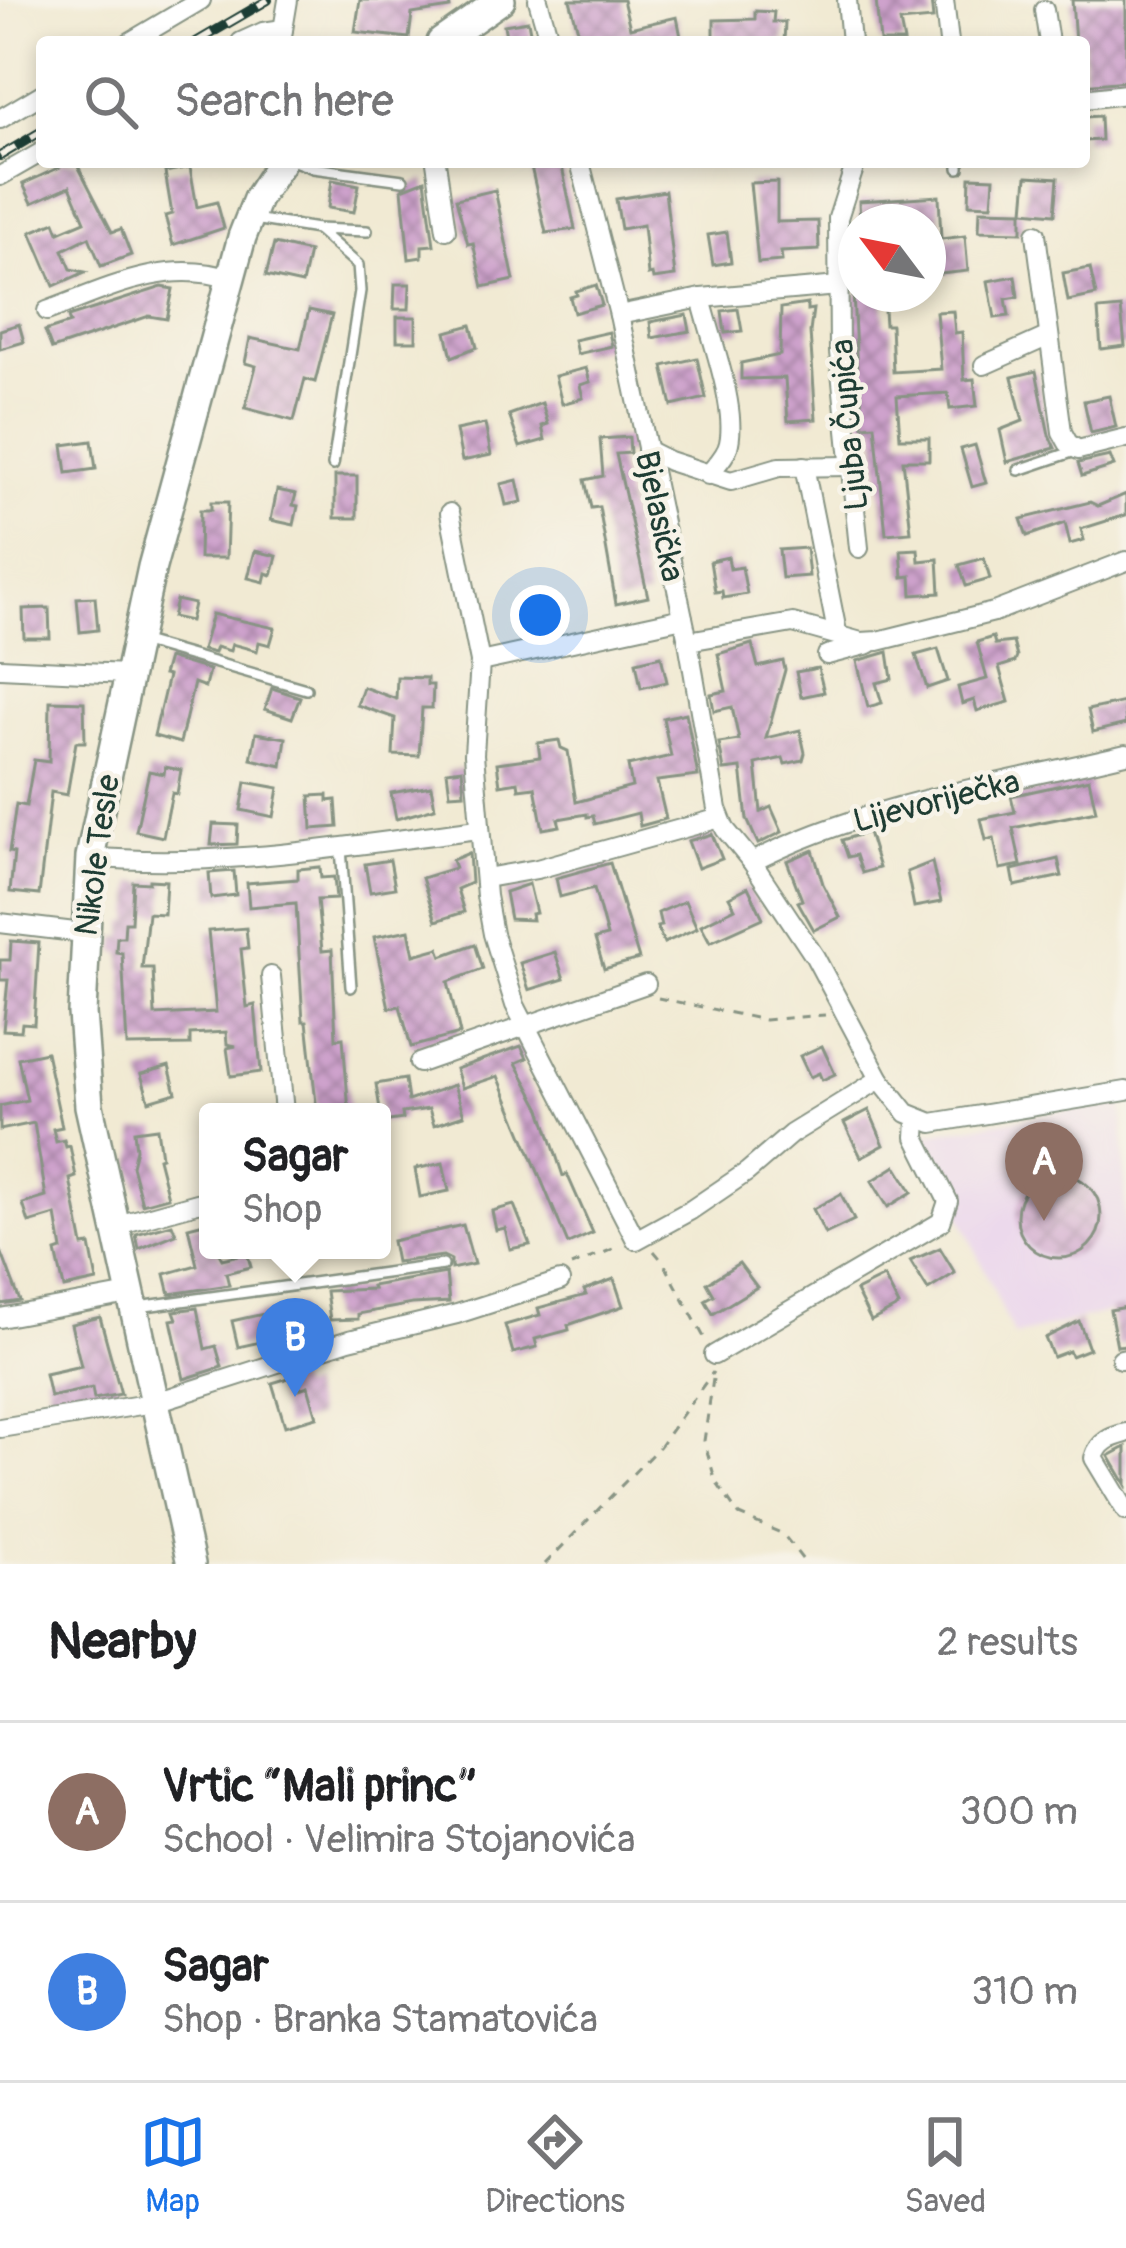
<!DOCTYPE html>
<meta charset="utf-8">
<style>
body{margin:0;font-family:Pangolin,sans-serif;background:#f6f6f6;color:#202124}
.compass{position:absolute;left:838px;top:204px;width:108px;height:108px;border-radius:50%;background:#fff;box-shadow:0 6px 18px #0003;rotate:302deg}
.you{position:absolute;left:540px;top:615px;width:42px;height:42px;margin:-30px;border:9px solid #fff;border-radius:50%;background:#1a73e8;box-shadow:0 0 0 18px #1a73e833}
.badge{display:grid;place-items:center;width:78px;height:78px;border-radius:50%;background:#1a73e8;color:#fff;font-size:39px;font-weight:700}
.pin{position:absolute;translate:-50% -99px;filter:drop-shadow(0 3px 6px #0008)}
.pin::after{content:'';position:absolute;top:63px;width:42px;height:36px;background:inherit;clip-path:polygon(0 0,100% 0,50% 100%)}
.popup{position:absolute;left:199px;top:1103px;width:192px;height:156px;box-sizing:border-box;display:grid;place-content:center;border-radius:12px;background:#fff;filter:drop-shadow(0 3px 9px #0005);font-size:39px;white-space:nowrap;color:#757577}
.popup b{font-size:45px;color:#202124}
.popup::after{content:'';position:absolute;left:50%;top:100%;margin-left:-24px;border:24px solid transparent;border-top-color:#fff}
.list{margin:0;padding:0;list-style:none}
h2{display:flex;justify-content:space-between;align-items:center;height:156px;margin:0;padding:0 48px;font-size:51px}
h2 small{font-size:39px;font-weight:400;color:#757577}
.list li{display:grid;grid-template-columns:78px 1fr auto;gap:36px;align-items:center;box-sizing:border-box;height:180px;padding:0 48px;border-top:3px solid #e0e0e0}
.list b{display:block;font-size:45px;white-space:nowrap}
.list p{margin:0;font-size:39px;white-space:nowrap;color:#757577}
.list em{font-size:39px;font-style:normal;color:#757577}
.icon{flex:none;width:66px;height:66px;fill:none;stroke:currentColor;stroke-width:2;stroke-linecap:round;stroke-linejoin:round}
.map{position:relative;flex:none;width:1126px;height:1564px;overflow:hidden}
.search{position:absolute;background:#fff;box-shadow:0 6px 18px #0003;left:36px;right:36px;top:36px;height:132px;display:flex;align-items:center;gap:30px;box-sizing:border-box;padding:0 42px;border-radius:12px;color:#757577;font-size:45px}
.sheet{height:516px;background:#fff}
nav{display:flex;justify-content:space-around;align-items:center;box-sizing:border-box;height:168px;border-top:3px solid #e0e0e0;background:#fff;font-size:33px;color:#757577}
nav a{display:grid;justify-items:center;gap:6px}
nav .on{color:#1a73e8}
.map>svg:first-child{display:block}
.built{fill:#e9d1ed}
.building{fill:url(#building-cross-hatch)}
.lines{fill:none;stroke-linecap:round;stroke-linejoin:round}
.lane-casing{stroke:#889484;stroke-width:14}
.street-casing{stroke:#889484;stroke-width:22}
.secondary-casing{stroke:#889484;stroke-width:32}
.path{stroke:#889484;stroke-width:3;stroke-dasharray:9 9;stroke-linecap:butt}
.lane{stroke:#fff;stroke-width:9}
.street{stroke:#fff;stroke-width:18}
.secondary{stroke:#fff;stroke-width:27}
.rail-casing{stroke:#1f3d34;stroke-width:10}
.rail{stroke:#f7f3e8;stroke-width:6;stroke-dasharray:18;stroke-linecap:butt}
.labels{text-anchor:middle;stroke-width:9;stroke-linejoin:round;paint-order:stroke}
.street-label{font-size:33px;fill:#1f3d34;stroke:#f7f3e8}
</style>
<div class="map">
<svg width="1126" height="1564" viewBox="0 0 1126 1564">
<defs>
<pattern id="building-cross-hatch" width="8" height="8" patternUnits="userSpaceOnUse" patternTransform="scale(3)"><rect width="8" height="8" fill="#cea2cc"/><path d="M0 0l8 8M0 8l8-8" fill="none" stroke="#a785a6"/></pattern>
</defs>
<rect width="100%" height="100%" fill="#f7f3e8"/>
<filter id="ink" filterUnits="userSpaceOnUse"><feTurbulence type="fractalNoise" baseFrequency=".00833" numOctaves="2"/><feDisplacementMap in="SourceGraphic" scale="24" xChannelSelector="R" yChannelSelector="G"/><feConvolveMatrix kernelMatrix="1 2 1 2 8 2 1 2 1" color-interpolation-filters="sRGB"/></filter>
<filter id="wash" filterUnits="userSpaceOnUse"><feTurbulence type="fractalNoise" baseFrequency=".004" numOctaves="4" result="noise"/><feDisplacementMap in="SourceGraphic" scale="48" xChannelSelector="R" yChannelSelector="G"/><feGaussianBlur stdDeviation="2.7" result="paint"/><feColorMatrix in="noise" values="0 0 0 0 0 0 0 0 0 0 0 0 0 0 0 0 0 1.4 0 .05"/><feComposite in="paint" operator="in"/></filter>
<g filter="url(#wash)">
<rect width="100%" height="100%" fill="#f1ead3"/>
<polygon class="built" points="1123,1101 1126,1308 1014,1336 924,1135"/>
<g id="blocks">
<g class="building">
<polygon points="360,0 449,0 450,8 412,14 409,38 355,32"/>
<polygon points="570,0 623,0 630,28 677,17 682,42 581,42"/>
<polygon points="876,0 931,0 933,19 900,22 904,42 880,42"/>
<polygon points="1072,0 1126,0 1126,81 1084,85 1084,42 1075,42"/>
<polygon points="755,11 774,12 773,22 785,22 784,42 714,42 714,20 755,19"/>
<polygon points="528,21 532,42 507,42 504,25"/>
<polygon points="1100,116 1101,140 1084,141 1084,117"/>
<polygon points="57,162 76,162 112,232 121,229 131,255 101,266 89,237 63,250 71,269 85,272 54,286 31,232 55,222 59,232 85,221 70,186 32,203 23,184 60,167"/>
<polygon points="530,162 561,162 575,229 546,233"/>
<polygon points="190,167 197,207 217,202 224,228 173,245 165,216 172,214 165,172"/>
<polygon points="1027,176 1058,178 1055,214 1024,211"/>
<polygon points="970,177 994,178 992,205 969,204"/>
<polygon points="332,180 359,185 354,212 328,208"/>
<polygon points="425,180 434,245 422,246 422,257 409,259 402,189"/>
<polygon points="777,182 777,222 818,221 819,250 781,252 782,261 758,263 750,183"/>
<polygon points="495,190 514,280 483,287 473,243 468,244 456,199"/>
<polygon points="665,191 675,276 653,279 652,274 648,275 643,225 621,229 616,199"/>
<polygon points="939,196 941,239 965,236 968,271 931,275 928,222 860,222 859,201"/>
<polygon points="980,210 1022,211 1022,232 979,231"/>
<polygon points="727,232 731,262 713,265 708,235"/>
<polygon points="274,244 309,252 302,284 266,276"/>
<polygon points="1090,268 1096,295 1068,301 1063,273"/>
<polygon points="1015,276 1018,297 1006,299 1009,316 995,318 988,281"/>
<polygon points="395,284 410,284 409,309 394,309"/>
<polygon points="596,285 602,305 574,313 570,297 577,295 576,291"/>
<polygon points="162,287 173,289 167,319 149,316 52,349 45,331 70,323 68,317"/>
<polygon points="853,294 883,294 885,325 891,325 893,372 941,369 936,312 953,311 955,333 962,332 964,380 974,379 977,406 950,409 948,393 897,396 900,438 929,438 929,460 903,460 911,532 886,534 875,425 863,426 861,391 858,391"/>
<polygon points="807,304 807,310 813,309 810,332 816,419 788,421 785,378 741,379 741,363 780,355 781,308"/>
<polygon points="1121,308 1125,346 1101,349 1098,310"/>
<polygon points="738,309 742,331 725,333 722,311"/>
<polygon points="309,310 332,315 315,382 305,379 294,421 245,408 256,366 245,363 250,338 300,349"/>
<polygon points="687,315 690,331 652,338 650,322"/>
<rect x="397" y="317" width="19" height="24"/>
<polygon points="19,324 24,342 0,349 0,330"/>
<polygon points="471,325 477,347 452,357 446,332"/>
<polygon points="609,332 612,346 577,354 574,340"/>
<polygon points="697,358 706,398 672,406 663,366"/>
<polygon points="586,368 590,382 580,385 583,398 562,404 555,376"/>
<polygon points="1036,371 1049,435 1055,448 1007,462 1000,430 1023,421 1012,377"/>
<polygon points="1109,396 1116,427 1091,433 1084,401"/>
<polygon points="542,403 548,424 542,426 545,440 520,447 509,415"/>
<polygon points="485,424 491,455 462,461 456,430"/>
<polygon points="629,437 630,453 616,454 648,597 616,604 599,507 591,508 585,480 603,476 600,439"/>
<polygon points="92,441 96,469 67,473 63,445"/>
<polygon points="975,445 986,483 972,487 961,449"/>
<polygon points="1110,456 1114,466 1082,476 1078,463"/>
<rect x="335" y="476" width="22" height="42"/>
<polygon points="517,480 522,502 506,505 501,484"/>
<polygon points="277,490 296,494 293,505 298,506 294,525 271,520"/>
<polygon points="1126,494 1126,515 1081,529 1084,540 1070,544 1065,523 1027,536 1021,519 1090,502 1098,506"/>
<polygon points="211,502 228,502 226,558 199,558 200,510 211,510"/>
<polygon points="806,548 809,576 782,578 779,550"/>
<polygon points="918,549 919,561 938,559 940,593 912,595 911,576 903,577 901,550"/>
<polygon points="255,551 277,556 272,575 266,573 264,582 248,578"/>
<polygon points="728,557 730,569 742,567 747,594 723,598 722,591 715,592 710,561"/>
<polygon points="984,558 990,579 966,586 959,565"/>
<polygon points="95,597 98,630 80,632 77,598"/>
<polygon points="176,600 194,604 190,621 172,617"/>
<polygon points="49,608 50,638 24,638 23,609"/>
<polygon points="212,614 275,628 270,645 259,642 257,651 232,644 230,651 216,647 214,653 202,650"/>
<polygon points="993,637 995,644 1013,642 1017,657 1015,662 999,667 1009,702 977,711 974,700 962,704 958,687 987,679 977,642"/>
<polygon points="752,644 758,667 783,661 785,670 766,738 800,730 805,753 803,760 785,764 783,758 756,764 761,812 771,807 782,832 758,844 747,819 741,768 724,770 719,743 739,740 732,707 714,711 711,694 726,691 718,654"/>
<polygon points="938,649 948,681 927,688 916,655"/>
<polygon points="888,652 892,679 876,683 882,703 868,707 857,661"/>
<polygon points="661,656 667,682 641,688 636,662"/>
<polygon points="168,658 209,670 205,687 194,683 180,743 154,736 168,676 163,675"/>
<polygon points="818,668 824,692 801,697 796,672"/>
<polygon points="397,677 427,678 427,685 433,685 432,708 422,708 419,756 393,755 395,718 357,705 363,687 396,699"/>
<polygon points="272,688 300,697 292,718 265,709"/>
<polygon points="50,701 84,702 85,742 76,742 67,795 51,792 39,895 10,892 14,853 9,852 16,804 26,806 34,760 49,762"/>
<polygon points="1124,702 1126,724 1093,732 1088,710"/>
<polygon points="686,713 698,776 657,781 666,819 640,826 638,813 595,824 593,816 587,817 587,814 558,819 560,826 543,829 535,787 519,789 518,782 500,785 497,763 540,757 538,743 559,740 561,748 568,751 576,802 632,787 628,766 671,756 663,718"/>
<polygon points="256,733 286,738 282,766 251,759"/>
<polygon points="165,767 181,770 177,794 172,793 163,837 136,831 149,771 164,774"/>
<polygon points="462,769 464,793 450,794 447,771"/>
<polygon points="1089,779 1096,811 1013,828 1021,865 1000,869 994,838 986,840 981,819 1015,812 1011,796"/>
<polygon points="246,782 279,788 274,817 241,810"/>
<polygon points="431,786 435,808 396,819 391,793"/>
<polygon points="328,795 328,801 336,800 338,827 312,829 310,796"/>
<polygon points="213,824 238,825 237,844 211,845"/>
<polygon points="868,832 879,868 862,873 856,855 848,857 842,840"/>
<polygon points="712,834 722,859 698,868 688,841"/>
<polygon points="813,850 823,884 840,917 814,930 798,902 802,900 787,861"/>
<polygon points="469,853 471,883 457,889 464,912 436,921 422,878 455,868 452,860"/>
<polygon points="1058,859 1062,876 1015,886 1012,870"/>
<polygon points="390,860 395,888 370,892 365,864"/>
<polygon points="932,862 941,902 914,907 907,872"/>
<polygon points="610,863 639,959 604,969 595,939 607,936 594,888 560,897 556,878"/>
<polygon points="320,867 321,878 334,877 336,899 317,900 322,951 332,950 336,1039 343,1038 349,1112 317,1112 307,1021 303,1021 296,903 249,907 247,883 298,879 298,869"/>
<polygon points="234,871 236,895 211,898 209,873"/>
<polygon points="149,880 166,881 164,914 148,913 142,968 153,968 155,1015 216,1012 208,931 246,928 248,948 241,949 247,1007 255,1005 261,1072 231,1076 227,1048 236,1046 227,1044 226,1032 190,1034 190,1045 127,1046 122,953 116,952 117,937 124,937 125,922 131,922 133,882 149,883"/>
<polygon points="529,884 536,913 531,914 532,920 510,919 505,892"/>
<polygon points="748,887 763,918 710,942 701,925 735,908 729,897"/>
<polygon points="685,901 697,928 664,943 657,927 661,926 658,913"/>
<polygon points="409,930 414,955 439,948 442,956 475,944 483,969 448,982 460,1034 411,1047 400,1006 389,1008 374,937"/>
<polygon points="11,941 39,943 34,1024 22,1023 21,1031 3,1030 8,980 0,980 0,960 10,960"/>
<polygon points="555,952 564,979 529,990 520,963"/>
<polygon points="521,1046 527,1058 516,1063 541,1109 563,1176 567,1174 593,1233 568,1244 498,1076 462,1088 456,1069"/>
<polygon points="822,1046 835,1074 822,1080 819,1073 810,1077 800,1056"/>
<polygon points="46,1052 62,1127 53,1129 56,1142 64,1140 66,1147 70,1146 76,1177 70,1179 83,1246 90,1245 97,1281 64,1288 56,1252 62,1250 56,1215 29,1223 23,1204 46,1197 34,1123 0,1130 0,1106 27,1100 18,1058"/>
<polygon points="169,1066 176,1093 149,1101 141,1074"/>
<polygon points="405,1079 408,1101 454,1085 464,1115 434,1125 429,1109 402,1113 403,1119 382,1122 376,1084"/>
<polygon points="869,1110 884,1145 861,1157 844,1123"/>
<polygon points="157,1128 161,1157 158,1158 168,1197 142,1204 132,1166 136,1149 134,1131"/>
<polygon points="443,1163 449,1191 420,1197 415,1169"/>
<polygon points="896,1166 912,1192 888,1207 872,1181"/>
<circle cx="1059" cy="1216" r="42"/>
<polygon points="841,1194 854,1220 825,1234 813,1209"/>
<polygon points="514,1205 530,1245 510,1249 505,1228 496,1230 492,1211"/>
<polygon points="208,1222 208,1250 217,1250 222,1259 247,1253 251,1267 226,1273 229,1285 170,1294 165,1274 197,1265 188,1227"/>
<polygon points="172,1224 176,1234 139,1249 136,1234"/>
<polygon points="463,1225 474,1264 451,1269 451,1260 443,1256 396,1262 392,1241"/>
<polygon points="940,1248 955,1273 928,1290 910,1261"/>
<polygon points="0,1251 1,1251 20,1301 1,1304"/>
<polygon points="739,1263 757,1287 713,1314 705,1300 714,1295 707,1283"/>
<polygon points="446,1273 449,1302 412,1304 358,1314 358,1319 330,1320 326,1291 373,1289 372,1286"/>
<polygon points="884,1277 899,1306 871,1321 856,1291"/>
<polygon points="614,1279 623,1306 568,1325 569,1330 535,1339 537,1347 513,1353 505,1325 540,1315 538,1308 586,1295 584,1290"/>
<polygon points="299,1306 306,1336 292,1340 291,1335 238,1347 232,1321"/>
<polygon points="1126,1307 1126,1345 1117,1346 1110,1310"/>
<polygon points="197,1308 205,1349 216,1346 222,1367 184,1379 171,1320 177,1319 174,1311"/>
<polygon points="100,1317 121,1394 94,1399 92,1388 50,1397 45,1374 81,1366 71,1324"/>
<polygon points="1079,1321 1089,1349 1071,1356 1069,1351 1053,1357 1045,1338"/>
<polygon points="295,1376 299,1389 308,1386 317,1417 285,1426 272,1383"/>
<polygon points="1126,1447 1126,1485 1109,1456"/>
</g>
</g>
</g>
<g filter="url(#ink)">
<use href="#blocks" fill-opacity="0" stroke="#889484" stroke-width="3"/>
<g class="lines">
<g class="lane-casing">
<g id="lane">
<polyline points="297,162 313,168 403,180"/>
<polyline points="959,162 959,168"/>
<polyline points="254,219 317,229 367,231"/>
<polyline points="317,229 358,265 360,291 333,465"/>
<polyline points="1019,470 1078,450"/>
<polyline points="140,641 306,689"/>
<polyline points="341,848 351,987"/>
<polyline points="138,1307 443,1265"/>
</g>
</g>
<g class="street-casing">
<g id="street">
<polyline points="538,0 550,42"/>
<polyline points="847,0 851,42"/>
<polyline points="944,0 949,42"/>
<polyline points="1044,10 1049,42"/>
<polyline points="130,42 201,0"/>
<polyline points="241,42 263,32 283,29"/>
<polyline points="281,42 288,0"/>
<polyline points="1084,99 1126,94"/>
<polyline points="0,119 42,94"/>
<polyline points="436,162 446,230"/>
<polyline points="580,162 619,315 688,641 717,809 725,829 752,862 815,957 880,1079 907,1113 932,1123 1126,1091"/>
<polyline points="856,162 838,218 839,352 859,548"/>
<polyline points="0,176 42,152"/>
<polyline points="1036,234 1062,432 1068,443 1078,450 1126,438"/>
<path d="M701 298C710 336 737 406 729 443 727 455 716 465 708 475"/>
<path d="M47 311C107 289 166 258 230 279"/>
<polyline points="619,315 701,298 839,286"/>
<polyline points="984,365 1049,336"/>
<polyline points="647,450 669,461 731,481 779,467 849,466"/>
<polyline points="804,466 837,632"/>
<polyline points="450,513 480,662 474,754 486,896 493,934 515,1005 636,1240 691,1210 747,1172 791,1134 880,1079"/>
<polyline points="688,641 793,623 861,642 878,641 994,612 1126,561"/>
<polyline points="827,655 869,644"/>
<polyline points="480,662 683,618"/>
<polyline points="0,668 126,674"/>
<path d="M90 857C219 869 351 845 479 829"/>
<path d="M752 862C867 803 1001 784 1126 754"/>
<polyline points="486,878 537,869 720,818"/>
<polyline points="0,923 83,933"/>
<polyline points="271,976 284,1112"/>
<polyline points="419,1063 646,984"/>
<polyline points="114,1226 208,1200"/>
<polyline points="0,1318 129,1294"/>
<polyline points="714,1355 941,1222 948,1201 916,1137 917,1119"/>
<polyline points="1121,1359 1126,1358"/>
<polyline points="0,1428 153,1403 349,1340 457,1314 560,1281"/>
<path d="M1126 1433C1111 1437 1099 1441 1094 1458L1126 1511"/>
</g>
</g>
<g class="secondary-casing">
<g id="secondary">
<polyline points="441,42 501,0"/>
<polyline points="191,1564 89,1106 82,1013 90,857 152,567 242,237 257,199 281,162"/>
</g>
</g>
<g class="path">
<polyline points="658,998 765,1020 825,1015"/>
<polyline points="654,1251 664,1263 706,1341"/>
<polyline points="571,1266 618,1247"/>
<polyline points="713,1379 704,1441 716,1482 739,1515 783,1534 806,1564"/>
<polyline points="545,1564 660,1446 713,1372"/>
</g>
<use href="#lane" class="lane"/>
<use href="#street" class="street"/>
<use href="#secondary" class="secondary"/>
<g class="rail-casing">
<g id="rail">
<polyline points="196,42 268,0"/>
<polyline points="0,156 42,131"/>
</g>
</g>
<use href="#rail" class="rail"/>
</g>
</g>
<g class="labels">
<g class="street-label">
<text transform="translate(848 425) rotate(-95)" y="12">Ljuba Čupića</text>
<text transform="translate(661 516) rotate(78)" y="12">Bjelasička</text>
<text transform="translate(936 800) rotate(-14)" y="12">Lijevoriječka</text>
<text transform="translate(96 855) rotate(-82)" y="12">Nikole Tesle</text>
</g>
</g>
</svg>
<svg class="compass" viewBox="-18 -18 36 36"><path d="M0-13l5 13h-10z" fill="#e53935"/><path d="M0 13l5-13h-10z" fill="#757577"/></svg>
<div class="you"></div>
<div class="pin badge" style="left:1044px;top:1221px;background:#8d6e63">A</div>
<div class="pin badge" style="left:295px;top:1397px;background:#3f7fe0">B</div>
<div class="popup"><b>Sagar</b>Shop</div>
<div class="search"><svg class="icon" aria-label="search" viewBox="0 0 24 24"><circle cx="10" cy="10" r="6"/><path d="M15 15l6 6"/></svg>Search here</div>
</div>
<section class="sheet">
<h2>Nearby<small>2 results</small></h2>
<ul class="list">
<li><span class="badge" style="background:#8d6e63">A</span><div><b>Vrtic “Mali princ”</b><p>School · Velimira Stojanovića</p></div><em>300 m</em></li>
<li><span class="badge" style="background:#3f7fe0">B</span><div><b>Sagar</b><p>Shop · Branka Stamatovića</p></div><em>310 m</em></li>
</ul>
</section>
<nav>
<a class="on"><svg class="icon" aria-label="map" viewBox="0 0 24 24"><path d="M3 6l6-2 6 2 6-2v14l-6 2-6-2-6 2zM9 4v14M15 6v14"/></svg>Map</a>
<a><svg class="icon" aria-label="directions" viewBox="0 0 24 24"><path d="M12 3l9 9-9 9-9-9zM9 14v-3h6M13 9l2 2-2 2"/></svg>Directions</a>
<a><svg class="icon" aria-label="saved" viewBox="0 0 24 24"><path d="M7 4h10v16l-5-4-5 4z"/></svg>Saved</a>
</nav>
